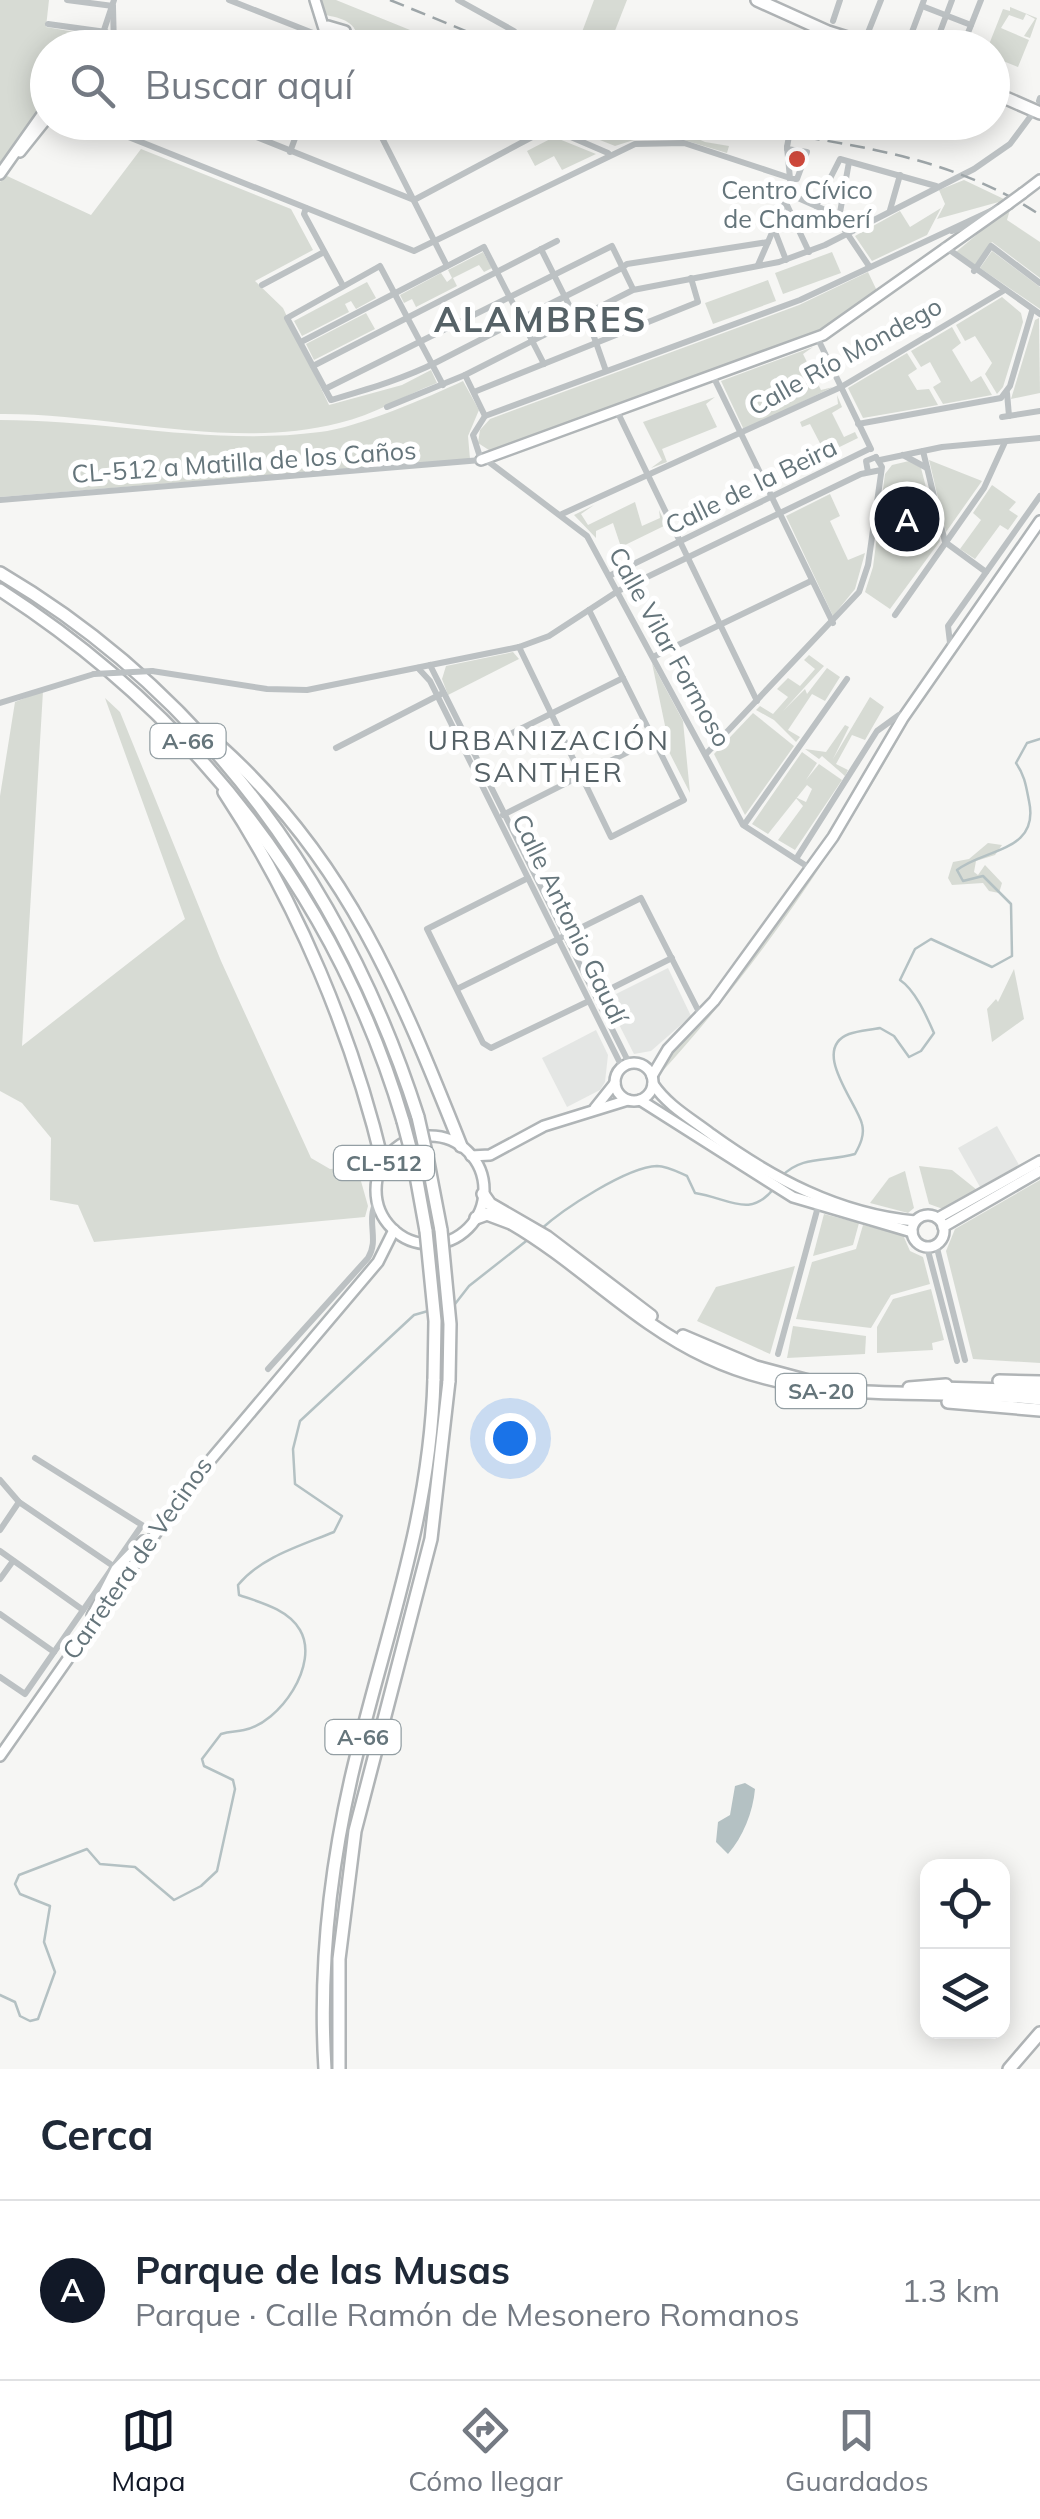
<!DOCTYPE html>
<html lang="es">
<meta charset="utf-8">
<style>
body{margin:0;font-family:Mulish,sans-serif;background:#f2f2f3;color:#1f2937}
.controls{position:absolute;right:30px;bottom:30px;display:grid;overflow:hidden;border-radius:20px;box-shadow:0 5px 25px #0003}
.controls button{width:90px;height:90px;display:grid;place-items:center;padding:0;border:0;border-bottom:2px solid #e0e1e3;background:#fff;color:#1f2937;font:50px sans-serif}
.you{position:absolute;left:510px;top:1438px;width:35px;height:35px;margin:-25px;border:8px solid #fff;border-radius:50%;background:#1a73e8;box-shadow:0 0 0 15px #1a73e833}
.badge{display:grid;place-items:center;width:65px;height:65px;border-radius:50%;background:#111827;color:#fff;font-size:32px;font-weight:700}
.pin{position:absolute;translate:-50% -50%;border:5px solid #fff;box-shadow:0 2px 10px #0006}
.list{margin:0;padding:0;list-style:none}
h2{display:flex;justify-content:space-between;align-items:center;height:130px;margin:0;padding:0 40px;font-size:42px}
h2 small{font-size:32px;font-weight:400;color:#747a83}
.list li{display:grid;grid-template-columns:65px 1fr auto;gap:30px;align-items:center;box-sizing:border-box;height:180px;padding:0 40px;border-top:2px solid #e0e1e3}
.list b{display:block;font-size:38px;white-space:nowrap}
.list p{margin:0;font-size:32px;white-space:nowrap;color:#747a83}
.list em{font-size:32px;font-style:normal;color:#747a83}
.icon{flex:none;width:55px;height:55px;fill:none;stroke:currentColor;stroke-width:2;stroke-linecap:round;stroke-linejoin:round}
.map{position:relative;flex:none;width:1040px;height:2069px;overflow:hidden}
.search{position:absolute;background:#fff;box-shadow:0 5px 25px #0003;left:30px;right:30px;top:30px;height:110px;display:flex;align-items:center;gap:25px;box-sizing:border-box;padding:0 35px;border-radius:55px;color:#747a83;font-size:38px}
.sheet{height:310px;background:#fff}
nav{display:flex;justify-content:space-around;align-items:center;box-sizing:border-box;height:140px;border-top:2px solid #e0e1e3;background:#fff;font-size:28px;color:#747a83}
nav a{display:grid;justify-items:center;gap:5px}
nav .on{color:#111827}
.map>svg:first-child{display:block}
.built{fill:#e4e6e4}
.green{fill:#d7dbd4}
.water{fill:#b4c1c3}
.lines{fill:none;stroke-linecap:round;stroke-linejoin:round}
.stream{stroke:#b4c1c3;stroke-width:2.5}
.major-casing{stroke:#b0b5b7;stroke-width:14}
.highway-casing{stroke:#b0b4b6;stroke-width:16}
.minor{stroke:#bcc1c3;stroke-width:6}
.major{stroke:#fff;stroke-width:9}
.highway{stroke:#fff;stroke-width:11}
.rail{stroke:#9ea6a9;stroke-width:2.5;stroke-dasharray:15 8;stroke-linecap:butt}
.major-bridge-casing{stroke:#b0b5b7;stroke-width:14;stroke-linecap:butt}
.highway-bridge-casing{stroke:#b0b4b6;stroke-width:16;stroke-linecap:butt}
.minor-bridge{stroke:#bcc1c3;stroke-width:6}
.major-bridge{stroke:#fff;stroke-width:9}
.highway-bridge{stroke:#fff;stroke-width:11}
.poi-dot{fill:#cf483b;stroke:#fff;stroke-width:4}
.labels{text-anchor:middle;stroke-width:10;stroke-linejoin:round;paint-order:stroke}
.shield{fill:#fff;stroke:#939ea3;stroke-width:2.5}
.shield-label{font-size:22px;font-weight:bold;fill:#65757b}
.poi-label{font-size:25px;fill:#65757b;stroke:#fff}
.street-label{font-size:25px;fill:#65757b;stroke:#fff}
.neighbourhood-label{font-size:28px;letter-spacing:2.5px;fill:#566267;stroke:#fff}
.district-label{font-size:35px;font-weight:bold;letter-spacing:2.5px;fill:#566267;stroke:#fff}
</style>
<div class="map">
<svg width="1040" height="2069" viewBox="0 0 1040 2069">
<rect width="100%" height="100%" fill="#f6f6f4"/>
<g class="built">
<polygon points="668,968 691,1016 651,1051 634,1054 606,999"/>
<polygon points="596,1030 608,1055 605,1082 600,1090 567,1107 542,1058"/>
<polygon points="997,1126 1019,1165 980,1187 958,1148"/>
</g>
<g class="green">
<polygon points="0,0 49,0 46,27 92,35 90,44 96,46 48,48 47,103 0,166"/>
<path d="M320 0H336L452 47H370L358 43C358 21 341 18 325 15Z"/>
<polygon points="594,0 627,0 609,46 582,32"/>
<polygon points="1010,7 1037,18 1030,38 1024,36 1035,19 1026,14 1023,20 1009,15 1001,28 1029,40 1018,67 993,57 992,48 988,47 1003,9 1010,11"/>
<polygon points="557,123 662,123 705,142 729,146 727,153 674,137 643,137 615,146"/>
<polygon points="554,137 596,154 562,170 554,156 535,166 527,151"/>
<path d="M141 149 291 209 313 250 255 281 283 308 329 405 402 385 431 370 437 383C403 396 374 415 339 423 229 451 111 413 0 414V182L5 175 91 215Z"/>
<polygon points="964,180 1006,200 937,219 945,204 939,190"/>
<polygon points="1011,206 1007,220 1040,242 1040,278 992,242 975,265 956,252"/>
<polygon points="941,208 927,235 872,261 855,236 900,211 910,227"/>
<polygon points="992,251 1040,287 1040,309 980,268"/>
<polygon points="483,252 492,268 484,272 479,265 453,278 457,286 416,307 412,299 404,303 400,295 441,273 447,282 452,278 448,270"/>
<polygon points="832,252 841,273 783,294 775,273"/>
<polygon points="868,272 878,293 809,336 492,452 478,443 480,430 490,419 799,305"/>
<polygon points="768,280 776,301 713,324 705,303"/>
<polygon points="367,282 376,298 356,309 351,301 345,304 349,312 302,336 294,321"/>
<polygon points="1002,297 1021,313 1023,322 1003,387 997,394 985,374 992,363 975,336 965,341 956,325"/>
<polygon points="366,313 375,329 314,360 306,344"/>
<polygon points="1039,318 1040,393 1011,399 1035,320"/>
<polygon points="952,327 961,343 952,350 971,382 981,376 992,395 943,404 933,387 941,382 930,362 921,367 911,351"/>
<polygon points="813,347 803,354 821,390 833,387 744,430 721,381"/>
<polygon points="907,353 917,369 908,375 917,390 929,389 938,405 863,418 848,388"/>
<path d="M463 381 479 410 468 436 470 459 0 497V420C107 420 214 446 320 432 357 428 429 397 463 381Z"/>
<polygon points="837,395 842,407 832,413 844,437 855,432 858,438 817,458 815,453 823,449 810,424 802,427 800,422 838,404"/>
<polygon points="715,397 706,404 717,427 662,449 667,462 651,468 662,460 643,422"/>
<polygon points="929,460 982,481 946,532 931,468"/>
<polygon points="909,461 921,468 940,541 890,609 865,592 873,567 885,474 892,465"/>
<polygon points="992,485 1016,502 1009,510 1018,516 1008,530 1000,525 975,559 960,549 981,520 973,513"/>
<polygon points="830,494 840,516 830,521 848,560 865,553 855,589 833,616 786,516"/>
<polygon points="635,502 642,526 660,518 659,510 666,525 621,547 613,523 596,531 596,538 574,515 594,505 581,514 588,525"/>
<polygon points="513,652 519,659 448,695 442,679 446,666"/>
<polygon points="809,655 824,666 783,711 805,689 807,694 827,668 840,677 825,701 812,694 788,730 800,737 796,742 774,720 756,710 760,706 773,714 788,697 777,689 788,678 800,686 815,669 804,660"/>
<polygon points="652,663 683,721 690,793 664,742 668,740"/>
<polygon points="43,691 22,1046 185,919 105,698 120,712 221,961 311,1158 330,1169 357,1167 368,1206 365,1217 94,1242 78,1205 50,1200 51,1138 22,1103 0,1091 0,796 15,702"/>
<polygon points="870,697 884,707 865,740 852,735 836,764 848,770 845,776 822,756 819,759 805,749 826,752 845,725 849,727 833,759"/>
<polygon points="753,713 794,746 745,815 714,754"/>
<path d="M899 729 903 731C835 852 754 971 660 1074 664 1051 692 1033 707 1015 780 928 842 827 899 729Z"/>
<polygon points="802,752 817,763 806,780 819,764 842,780 795,850 778,840 803,806 795,797 806,802 812,789 807,785 768,834 752,824"/>
<polygon points="988,843 1002,845 995,855 976,861 974,872 978,875 985,865 1002,883 999,893 989,891 983,883 952,885 948,878 953,862 969,859"/>
<polygon points="1014,969 1024,1019 992,1042 987,1009 996,999 998,1002"/>
<polygon points="919,1166 952,1170 977,1190 943,1209 929,1204"/>
<polygon points="905,1171 914,1208 908,1213 870,1203 889,1178"/>
<polygon points="1040,1180 1040,1363 973,1359 946,1251 955,1229"/>
<polygon points="824,1214 859,1223 853,1245 813,1256"/>
<polygon points="863,1225 903,1235 910,1251 923,1257 930,1284 891,1295 871,1328 796,1319 812,1262 856,1249"/>
<polygon points="795,1266 770,1354 697,1321 716,1287"/>
<polygon points="931,1289 944,1340 932,1343 933,1350 877,1353 877,1327 893,1299"/>
<polygon points="793,1326 866,1336 865,1354 787,1358"/>
</g>
<path class="water" d="M745 1783 755 1789C753 1812 743 1837 728 1854L716 1842 718 1822 730 1815 735 1786Z"/>
<g class="lines">
<g class="stream">
<path d="M782 1176C802 1155 828 1162 855 1154 860 1145 865 1135 862 1124 857 1103 810 1049 849 1034 858 1031 870 1030 880 1028L894 1036 909 1057 921 1051 934 1033C926 1015 915 990 900 980L915 949 931 939 992 967 1012 956 1011 904 983 876 963 881 957 870C985 848 1040 852 1029 801 1026 786 1025 776 1016 763L1027 743 1040 739"/>
<path d="M540 1230C563 1209 627 1167 657 1166 667 1166 678 1172 687 1176L695 1193C729 1198 750 1220 775 1187"/>
<polyline points="455,1304 469,1286 530,1238"/>
<path d="M0 1995 15 2002 20 2016 30 2021 38 2019 55 1972 44 1942 50 1906 20 1894 15 1884 19 1875 87 1849 100 1864 135 1867 174 1900 201 1886 217 1871 235 1789 233 1780 204 1766 202 1759 221 1734C230 1731 236 1732 244 1730 280 1723 320 1664 300 1630 288 1609 259 1602 239 1595L238 1585C261 1557 300 1546 334 1532L342 1516 295 1484 293 1449 300 1421 414 1315 428 1311"/>
</g>
<g class="major-casing">
<g id="major">
<polyline points="315,0 324,29"/>
<polyline points="328,26 345,31 348,48"/>
<polyline points="269,48 317,40"/>
<polyline points="20,152 48,117"/>
<polyline points="0,174 48,106"/>
<polyline points="1023,193 1040,180"/>
<polyline points="481,460 823,335 1008,204"/>
<circle cx="634" cy="1082" r="19"/>
<polyline points="652,1076 668,1049 714,1001 833,837 903,718 1040,521"/>
<path d="M653 1084C668 1106 690 1118 711 1134 772 1178 838 1214 915 1221"/>
<polyline points="640,1100 793,1197 912,1232"/>
<polyline points="595,1108 615,1083"/>
<circle cx="430" cy="1190" r="54"/>
<polyline points="471,1156 490,1155 544,1126 628,1100"/>
<circle cx="928" cy="1231" r="16"/>
<polyline points="938,1218 1040,1161"/>
<polyline points="943,1227 1040,1171"/>
<polyline points="92,1616 116,1569 143,1541"/>
<polyline points="0,1756 191,1483 378,1262 394,1230"/>
</g>
</g>
<g class="highway-casing">
<g id="highway">
<polyline points="757,0 828,32 879,48"/>
<polyline points="992,92 1040,113"/>
<path d="M0 573C207 695 346 891 418 1117"/>
<path d="M0 590C195 716 337 897 403 1121"/>
<path d="M221 747C347 861 399 991 461 1146"/>
<path d="M224 792C298 904 352 1034 383 1164"/>
<polyline points="427,1157 441,1230"/>
<polyline points="413,1159 426,1231"/>
<polyline points="483,1194 490,1204 547,1237 651,1316"/>
<path d="M476 1218 487 1214 511 1223C580 1263 634 1323 707 1357 815 1408 926 1386 1040 1399"/>
<polyline points="683,1336 756,1367 816,1383"/>
<polyline points="999,1381 1040,1382"/>
<polyline points="909,1388 946,1385"/>
<polyline points="939,1388 1040,1391"/>
<polyline points="948,1402 1040,1410"/>
<path d="M325 2069C319 1971 330 1869 352 1774 384 1637 430 1522 434 1379"/>
<polyline points="339,2069 339,1959 355,1831 431,1539 449,1381"/>
<polyline points="1009,2069 1040,2033"/>
</g>
</g>
<g class="minor">
<polyline points="67,0 113,6"/>
<polyline points="229,0 318,35"/>
<polyline points="458,0 514,31"/>
<polyline points="922,6 971,25"/>
<polyline points="113,7 114,48"/>
<polyline points="833,21 840,0"/>
<polyline points="48,24 106,32"/>
<polyline points="867,35 901,48"/>
<polyline points="857,37 867,35 881,0"/>
<polyline points="98,48 114,0"/>
<polyline points="822,48 828,32"/>
<polyline points="906,48 924,0"/>
<polyline points="934,48 952,0"/>
<polyline points="962,48 981,0"/>
<polyline points="1039,101 1040,98"/>
<polyline points="91,122 414,251 635,144 684,143 790,178"/>
<polyline points="219,122 414,200"/>
<polyline points="374,122 447,266"/>
<polyline points="536,122 608,153"/>
<polyline points="787,149 807,152 797,179 791,179"/>
<polyline points="290,152 301,122"/>
<polyline points="789,194 834,214 869,266"/>
<polyline points="414,200 549,128"/>
<polyline points="786,203 809,252"/>
<polyline points="816,206 840,159 936,186"/>
<polyline points="306,208 304,214 342,284"/>
<polyline points="890,210 900,175"/>
<polyline points="839,218 849,162"/>
<polyline points="774,229 786,260"/>
<polyline points="952,231 978,223"/>
<polyline points="944,246 1040,314"/>
<polyline points="541,249 576,319"/>
<polyline points="758,265 791,189 787,147"/>
<polyline points="974,271 991,246 1040,283"/>
<polyline points="262,285 324,252"/>
<polyline points="586,314 606,371"/>
<polyline points="817,337 871,449"/>
<polyline points="301,342 484,247 544,364"/>
<polyline points="313,366 557,241"/>
<polyline points="465,375 485,416"/>
<polyline points="713,376 833,623"/>
<path d="M443 385 380 266 287 318 331 400C368 389 403 379 437 362L519 320 526 316 620 269 627 264 768 242"/>
<polyline points="325,389 612,246 633,289"/>
<polyline points="474,392 698,302 691,278"/>
<polyline points="1007,393 1009,416"/>
<polyline points="387,407 465,375 633,290 779,262 825,245 974,169 1010,144 1033,113"/>
<polyline points="617,411 757,701"/>
<polyline points="1002,417 1040,411"/>
<polyline points="858,424 1001,398 1010,386 1032,311"/>
<polyline points="923,451 945,542 986,572"/>
<polyline points="903,455 927,468"/>
<polyline points="485,459 587,536 743,825 805,865"/>
<polyline points="880,460 942,447 1040,438"/>
<polyline points="868,472 866,461 876,457"/>
<polyline points="0,500 481,460 473,435 485,416 800,300 997,208"/>
<polyline points="562,514 841,387 1003,291"/>
<polyline points="609,576 869,449"/>
<polyline points="895,615 984,488 1005,442"/>
<polyline points="950,643 948,626 1040,496"/>
<polyline points="519,647 611,837 684,800 589,610"/>
<polyline points="653,657 811,581"/>
<polyline points="430,665 629,1063"/>
<polyline points="418,668 430,681 622,1067"/>
<polyline points="152,671 267,689 307,690 519,647 549,636 618,591 861,474 881,470"/>
<polyline points="0,703 94,674"/>
<polyline points="336,748 441,694"/>
<polyline points="474,752 623,678"/>
<polyline points="706,754 859,592 868,565 882,467 876,457"/>
<polyline points="503,815 654,739"/>
<polyline points="744,825 847,679"/>
<polyline points="796,859 877,731 899,715"/>
<polyline points="528,878 427,929 483,1043 491,1048 589,1001"/>
<polyline points="457,989 641,898 701,1016"/>
<polyline points="596,996 672,958"/>
<polyline points="936,1244 965,1360"/>
<polyline points="927,1247 957,1361"/>
<polyline points="778,1354 819,1203"/>
<path d="M268 1369 368 1258C380 1239 365 1221 377 1200"/>
<polyline points="0,1480 19,1502 122,1572"/>
<polyline points="0,1530 19,1502"/>
<polyline points="0,1551 83,1610"/>
<polyline points="0,1579 13,1561"/>
<polyline points="0,1614 54,1652"/>
<polyline points="0,1677 25,1694 142,1525 35,1458"/>
</g>
<use href="#major" class="major"/>
<use href="#highway" class="highway"/>
<g class="rail">
<polyline points="390,0 507,48"/>
<path d="M714 122C827 143 942 149 1040 215"/>
</g>
<g class="major-bridge-casing">
<polyline id="major-bridge" points="1008,204 1023,193"/>
</g>
<g class="highway-bridge-casing">
<g id="highway-bridge">
<polyline points="418,1117 427,1157"/>
<polyline points="403,1121 413,1159"/>
<polyline points="441,1230 450,1324 449,1381"/>
<polyline points="426,1231 435,1321 434,1379"/>
</g>
</g>
<g class="minor-bridge">
<polyline points="787,147 791,125"/>
<polyline points="94,674 152,671"/>
</g>
<use href="#major-bridge" class="major-bridge"/>
<use href="#highway-bridge" class="highway-bridge"/>
</g>
<circle class="poi-dot" cx="797" cy="159" r="10"/>
<g class="labels">
<g class="shield">
<rect x="150.5" y="724" width="75" height="34" rx="8"/>
<rect x="334" y="1146" width="100" height="34" rx="8"/>
<rect x="776" y="1374" width="90" height="34" rx="8"/>
<rect x="325.5" y="1720" width="75" height="34" rx="8"/>
</g>
<g class="shield-label">
<text x="188" y="749">A-66</text>
<text x="384" y="1171">CL-512</text>
<text x="821" y="1399">SA-20</text>
<text x="363" y="1745">A-66</text>
</g>
<g class="poi-label">
<text x="797" y="199">Centro Cívico<tspan x="797" dy="29">de Chamberí</tspan></text>
</g>
<g class="street-label">
<text transform="translate(845 356) rotate(-29)" y="9">Calle Río Mondego</text>
<text transform="translate(244 462) rotate(-4)" y="9">CL-512 a Matilla de los Caños</text>
<text transform="translate(751 486) rotate(-26)" y="9">Calle de la Beira</text>
<text transform="translate(670 647) rotate(61)" y="9">Calle Vilar Formoso</text>
<text transform="translate(570 919) rotate(64)" y="9">Calle Antonio Gaudí</text>
<text transform="translate(137 1558) rotate(-55)" y="9">Carretera de Vecinos</text>
</g>
<g class="neighbourhood-label">
<text x="549" y="750">URBANIZACIÓN<tspan x="549" dy="32">SANTHER</tspan></text>
</g>
<g class="district-label">
<text x="541" y="332">ALAMBRES</text>
</g>
</g>
</svg>
<div class="controls">
<button><svg class="icon" aria-label="locate" viewBox="0 0 24 24"><circle cx="12" cy="12" r="6"/><path d="M12 2v4M12 18v4M2 12h4M18 12h4"/></svg></button>
<button><svg class="icon" aria-label="layers" viewBox="0 0 24 24"><path d="M12 4l9 5-9 5-9-5zM3 14l9 5 9-5"/></svg></button>
</div>
<div class="you"></div>
<div class="pin badge" style="left:907px;top:519px">A</div>
<div class="search"><svg class="icon" aria-label="search" viewBox="0 0 24 24"><circle cx="10" cy="10" r="6"/><path d="M15 15l6 6"/></svg>Buscar aquí</div>
</div>
<section class="sheet">
<h2>Cerca<small></small></h2>
<ul class="list">
<li><span class="badge">A</span><div><b>Parque de las Musas</b><p>Parque · Calle Ramón de Mesonero Romanos</p></div><em>1.3 km</em></li>
</ul>
</section>
<nav>
<a class="on"><svg class="icon" aria-label="map" viewBox="0 0 24 24"><path d="M3 6l6-2 6 2 6-2v14l-6 2-6-2-6 2zM9 4v14M15 6v14"/></svg>Mapa</a>
<a><svg class="icon" aria-label="directions" viewBox="0 0 24 24"><path d="M12 3l9 9-9 9-9-9zM9 14v-3h6M13 9l2 2-2 2"/></svg>Cómo llegar</a>
<a><svg class="icon" aria-label="saved" viewBox="0 0 24 24"><path d="M7 4h10v16l-5-4-5 4z"/></svg>Guardados</a>
</nav>
